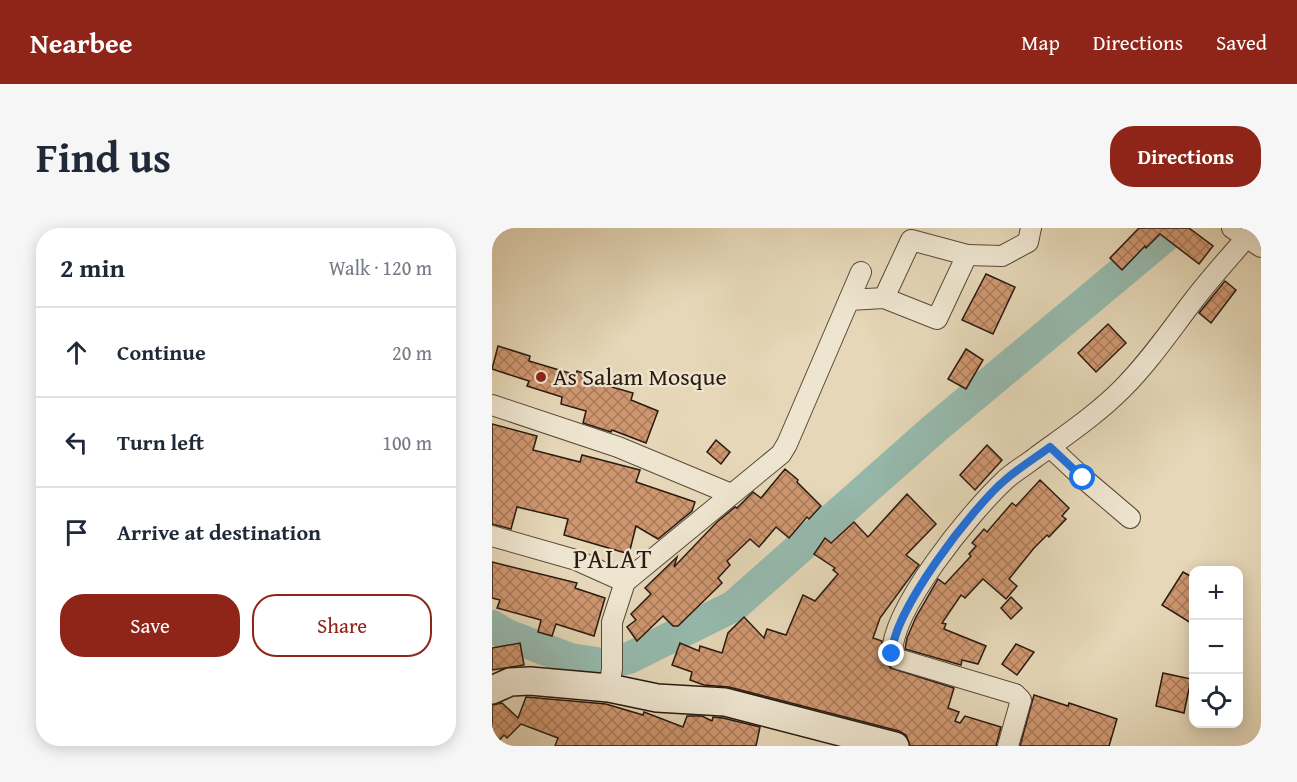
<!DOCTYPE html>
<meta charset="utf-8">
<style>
body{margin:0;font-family:"Gentium Book Plus",serif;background:#f6f6f7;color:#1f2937}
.controls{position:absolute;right:18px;bottom:18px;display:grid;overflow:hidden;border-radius:12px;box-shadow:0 3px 15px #0003}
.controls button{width:54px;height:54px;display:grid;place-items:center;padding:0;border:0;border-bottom:2px solid #e0e1e3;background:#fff;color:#1f2937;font:30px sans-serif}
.stop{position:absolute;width:18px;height:18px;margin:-14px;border:4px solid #1a73e8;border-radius:50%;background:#fff}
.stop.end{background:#1a73e8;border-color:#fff;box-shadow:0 2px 6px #0008}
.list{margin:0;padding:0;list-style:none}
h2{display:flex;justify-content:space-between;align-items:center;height:78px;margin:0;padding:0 24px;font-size:26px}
h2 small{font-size:20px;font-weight:400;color:#747a83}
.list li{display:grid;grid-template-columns:39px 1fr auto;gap:18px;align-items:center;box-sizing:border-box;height:90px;padding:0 24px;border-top:2px solid #e0e1e3}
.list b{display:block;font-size:22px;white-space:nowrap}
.list em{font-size:20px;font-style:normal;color:#747a83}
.actions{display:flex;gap:12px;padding:18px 24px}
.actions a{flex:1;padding:14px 0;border:2px solid #8f2418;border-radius:24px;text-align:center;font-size:21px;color:#8f2418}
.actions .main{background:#8f2418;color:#fff}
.icon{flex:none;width:33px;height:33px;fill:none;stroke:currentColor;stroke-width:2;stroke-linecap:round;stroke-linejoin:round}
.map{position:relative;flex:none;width:769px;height:518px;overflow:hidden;border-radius:24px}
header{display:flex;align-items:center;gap:36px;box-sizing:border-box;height:84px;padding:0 30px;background:#8f2418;color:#fff}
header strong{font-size:28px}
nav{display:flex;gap:33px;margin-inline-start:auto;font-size:21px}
.intro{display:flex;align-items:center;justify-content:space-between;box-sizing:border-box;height:144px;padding:0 36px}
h1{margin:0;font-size:42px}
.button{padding:15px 27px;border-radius:24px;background:#8f2418;color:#fff;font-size:21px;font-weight:700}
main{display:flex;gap:36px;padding:0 36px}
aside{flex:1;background:#fff;border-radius:24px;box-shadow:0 3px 15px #0003}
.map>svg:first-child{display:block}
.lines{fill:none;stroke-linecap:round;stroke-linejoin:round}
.river{stroke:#96baae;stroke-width:32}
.building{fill:url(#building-cross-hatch);stroke:#2a1a10;stroke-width:1.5}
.street-casing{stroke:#59493a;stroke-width:22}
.secondary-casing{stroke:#2a1a10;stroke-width:30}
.street{stroke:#eee5d0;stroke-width:20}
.secondary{stroke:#eee5d0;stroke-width:27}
.route{stroke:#1a73e8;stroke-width:8}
.poi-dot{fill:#8f2418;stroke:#eee5d0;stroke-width:2}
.labels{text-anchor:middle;stroke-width:4.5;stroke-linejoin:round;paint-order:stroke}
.poi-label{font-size:24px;fill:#2a1a10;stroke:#eee5d0;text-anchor:start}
.quarter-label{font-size:27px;letter-spacing:1.5px;fill:#2a1a10;stroke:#eee5d0}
</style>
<header>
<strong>Nearbee</strong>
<nav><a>Map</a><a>Directions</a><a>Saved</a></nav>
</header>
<div class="intro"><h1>Find us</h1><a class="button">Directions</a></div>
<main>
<aside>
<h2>2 min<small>Walk · 120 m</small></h2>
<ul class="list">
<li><svg class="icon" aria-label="ahead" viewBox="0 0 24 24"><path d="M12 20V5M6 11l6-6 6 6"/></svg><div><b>Continue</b></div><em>20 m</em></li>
<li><svg class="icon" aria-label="left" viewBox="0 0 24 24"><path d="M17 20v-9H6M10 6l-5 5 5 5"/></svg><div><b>Turn left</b></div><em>100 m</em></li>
<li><svg class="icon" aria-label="arrive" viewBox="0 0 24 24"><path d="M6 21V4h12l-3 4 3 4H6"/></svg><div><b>Arrive at destination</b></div></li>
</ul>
<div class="actions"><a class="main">Save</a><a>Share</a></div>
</aside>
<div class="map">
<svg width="769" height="518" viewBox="0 0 769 518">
<defs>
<pattern id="building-cross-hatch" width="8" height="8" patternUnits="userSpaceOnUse" patternTransform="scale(1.5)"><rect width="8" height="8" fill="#cf9770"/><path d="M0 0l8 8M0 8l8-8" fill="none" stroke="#a87a5b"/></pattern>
</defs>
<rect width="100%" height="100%" fill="#e5d7b7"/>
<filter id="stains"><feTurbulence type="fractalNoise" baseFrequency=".00333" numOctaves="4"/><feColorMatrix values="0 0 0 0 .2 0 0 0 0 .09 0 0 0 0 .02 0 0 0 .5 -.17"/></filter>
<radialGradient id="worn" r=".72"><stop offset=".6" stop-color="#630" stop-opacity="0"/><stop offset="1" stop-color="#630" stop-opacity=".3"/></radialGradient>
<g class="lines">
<polyline class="river" points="0,398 15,407 78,431 111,436 137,430 242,378 442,201 683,0"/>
</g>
<g class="building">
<polygon points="647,0 697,0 721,18 707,36 668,6 654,20 653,18 630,42 618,30"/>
<polygon points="494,46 523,59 501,106 470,92"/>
<polygon points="733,53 744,62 719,95 707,85"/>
<polygon points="616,96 634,115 604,144 586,125"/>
<polygon points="6,118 38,128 37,133 84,147 85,143 101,149 99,153 141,165 139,172 166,183 154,215 120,202 119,204 91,195 94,183 69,176 70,169 35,158 37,153 0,141"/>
<polygon points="474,121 491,132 474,161 456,151"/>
<polygon points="0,196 45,208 41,222 88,234 90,227 148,242 144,254 203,274 200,283 166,311 144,298 137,326 72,307 76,291 25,279 19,301 0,296"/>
<polygon points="224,212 238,224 229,236 215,224"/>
<polygon points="495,217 510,232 483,262 468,247"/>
<polygon points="293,241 306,252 305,254 329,278 317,291 315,289 297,310 284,299 267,319 258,311 235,333 238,337 226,350 230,355 186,398 181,398 171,388 145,413 135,399 144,392 139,386 159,366 153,360 185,329 182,339 225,294 243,279 245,280 261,264 269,270"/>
<polygon points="548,252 577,280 570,288 574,291 557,309 555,307 542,320 517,351 525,358 514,371 491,351 473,370 469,367 450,395 454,396 452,401 494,418 486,436 470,432 469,437 413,421 415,410 424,389 446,351 453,356 479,328 477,326 484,318 480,315 492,301 495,304 520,275 524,278"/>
<polygon points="415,266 444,296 414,327 427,337 388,390 381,410 390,413 389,430 399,440 462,460 456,480 467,484 463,493 468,495 473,488 509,499 504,518 418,518 414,507 407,503 237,459 212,457 198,452 200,444 180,437 188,415 207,423 208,418 230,425 236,405 252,389 272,410 275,401 294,407 311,367 323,373 346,346 341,342 343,340 322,326 333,310 339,315 362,294 376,309"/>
<polygon points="0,334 85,355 83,360 113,370 102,408 64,396 60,408 46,404 49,392 5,380 8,372 0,370"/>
<polygon points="691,344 702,350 702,397 670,377"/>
<polygon points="519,369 530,380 519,391 509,380"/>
<polygon points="28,415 32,437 0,442 0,420"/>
<polygon points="524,416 542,424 525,447 510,436"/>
<polygon points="671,445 699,451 692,485 664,478"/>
<polygon points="542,467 576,478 577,475 625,491 617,518 528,518"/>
<polygon points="34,469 114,476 151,487 152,484 191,499 195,488 210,488 220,493 221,489 231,490 268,499 264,518 63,518 66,510 29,496 15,510 12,507 2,518 0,518 0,477 10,475 26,490"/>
</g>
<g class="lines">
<g class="street-casing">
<g id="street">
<polyline points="740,0 769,19"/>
<polyline points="475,27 510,28 536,14 539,0"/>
<polyline points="357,72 392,70 445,91 475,27 419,12 392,70"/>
<polyline points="0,177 126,219 239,266"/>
<polyline points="558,219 591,250 638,290"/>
<polyline points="0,308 84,332 133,354"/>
<polyline points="117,460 120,441 120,394 133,354 289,226 295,216 369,44"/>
<path d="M516 518 529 472 523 466 406 431 400 426C400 380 478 285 512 253 521 244 534 237 544 229 574 207 604 187 630 161 657 134 678 103 701 73 720 48 742 24 763 0"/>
</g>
</g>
<g class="secondary-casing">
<polyline id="secondary" points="0,462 18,454 38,453 117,460 165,470 233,474 403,518"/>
</g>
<use href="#street" class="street"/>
<use href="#secondary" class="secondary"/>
</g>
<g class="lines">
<path class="route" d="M400 426C400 384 481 279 513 252 527 240 543 230 558 219L591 250"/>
</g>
<circle class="poi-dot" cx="49" cy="149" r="6"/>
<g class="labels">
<g class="poi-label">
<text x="61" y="157">As Salam Mosque</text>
</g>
<g class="quarter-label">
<text x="121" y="340">PALAT</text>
</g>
</g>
<rect width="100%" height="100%" filter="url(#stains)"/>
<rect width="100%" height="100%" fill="url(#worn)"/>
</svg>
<div class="controls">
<button>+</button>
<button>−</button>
<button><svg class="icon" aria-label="locate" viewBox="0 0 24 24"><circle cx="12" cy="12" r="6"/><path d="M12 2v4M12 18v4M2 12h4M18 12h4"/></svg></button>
</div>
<div class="stop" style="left:591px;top:250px"></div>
<div class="stop end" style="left:400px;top:426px"></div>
</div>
</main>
